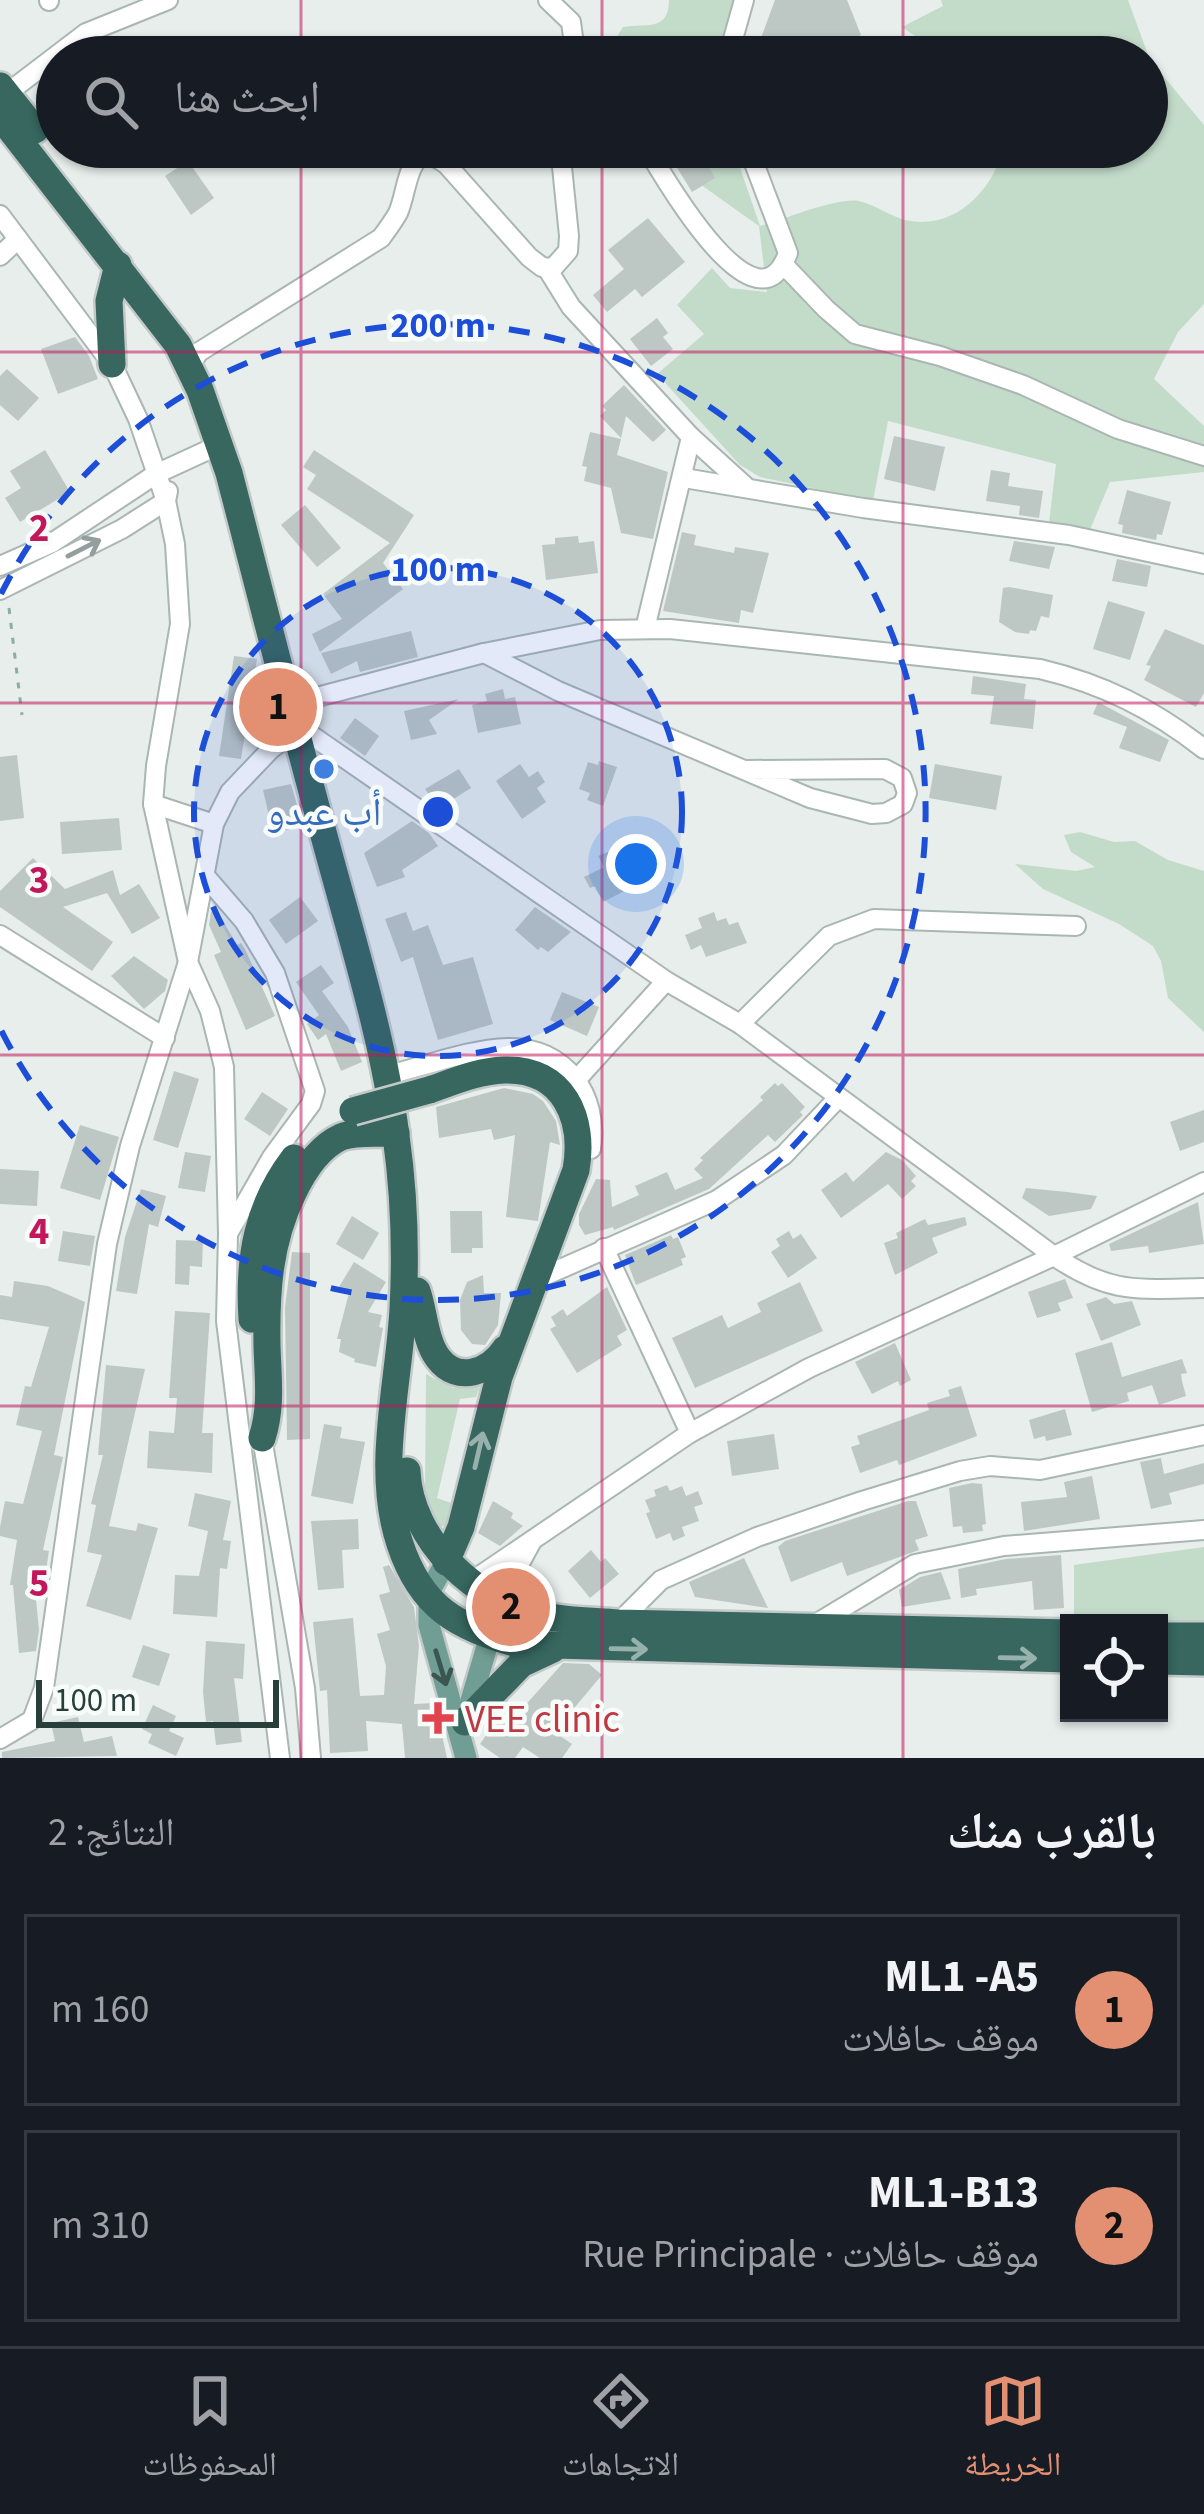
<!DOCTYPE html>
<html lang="ar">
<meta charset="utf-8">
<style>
body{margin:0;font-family:"Source Sans 3","Noto Naskh Arabic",sans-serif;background:#242831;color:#f1f3f6;direction:rtl}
.controls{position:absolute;right:36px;bottom:36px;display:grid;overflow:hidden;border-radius:0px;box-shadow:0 3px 9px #0004}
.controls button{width:108px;height:108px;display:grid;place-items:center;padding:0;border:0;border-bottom:3px solid #363941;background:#171b24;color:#f1f3f6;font:60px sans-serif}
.scale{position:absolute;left:36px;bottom:30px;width:243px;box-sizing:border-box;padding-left:12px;border:6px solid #283e39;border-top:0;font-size:33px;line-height:42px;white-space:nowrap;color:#283e39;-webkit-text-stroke:9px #f7fbf9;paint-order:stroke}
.you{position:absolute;left:636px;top:864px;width:42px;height:42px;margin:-30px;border:9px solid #fff;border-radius:50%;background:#1a73e8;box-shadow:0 0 0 18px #1a73e833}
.badge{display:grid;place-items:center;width:78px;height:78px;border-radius:50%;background:#e29071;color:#111;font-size:39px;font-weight:700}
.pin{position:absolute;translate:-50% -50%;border:6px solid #fff;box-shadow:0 3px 12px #0006}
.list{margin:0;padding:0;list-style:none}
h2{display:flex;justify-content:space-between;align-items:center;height:156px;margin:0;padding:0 48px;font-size:51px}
h2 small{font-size:39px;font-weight:400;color:#9ea1a6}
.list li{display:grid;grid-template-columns:78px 1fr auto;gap:36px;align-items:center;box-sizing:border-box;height:192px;margin:0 24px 24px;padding:0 24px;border:3px solid #363941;border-radius:0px}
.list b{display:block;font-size:45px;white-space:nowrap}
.list p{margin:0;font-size:39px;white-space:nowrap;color:#9ea1a6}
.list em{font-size:39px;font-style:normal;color:#9ea1a6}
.icon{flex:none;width:66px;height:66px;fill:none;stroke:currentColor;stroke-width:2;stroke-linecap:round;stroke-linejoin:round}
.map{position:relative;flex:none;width:1204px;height:1758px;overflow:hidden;direction:ltr}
.search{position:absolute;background:#171b24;box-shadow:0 3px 9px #0004;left:36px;right:36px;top:36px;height:132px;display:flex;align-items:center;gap:30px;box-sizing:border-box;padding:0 42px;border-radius:66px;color:#9ea1a6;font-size:45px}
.sheet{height:588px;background:#171b24}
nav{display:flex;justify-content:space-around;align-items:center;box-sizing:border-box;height:168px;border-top:3px solid #363941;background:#171b24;font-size:33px;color:#9ea1a6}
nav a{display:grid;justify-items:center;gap:6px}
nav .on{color:#e29071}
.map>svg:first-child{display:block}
.green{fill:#c3dcca}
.building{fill:#bdc8c4}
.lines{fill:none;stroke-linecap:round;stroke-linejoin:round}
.minor-casing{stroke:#aab6b2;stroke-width:22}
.major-casing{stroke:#c3c9c8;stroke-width:26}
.highway-casing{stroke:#c3c9c8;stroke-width:32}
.path{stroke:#8baea4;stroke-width:3;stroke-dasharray:6 9;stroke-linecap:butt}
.minor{stroke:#fff;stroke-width:18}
.major{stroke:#719e94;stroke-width:21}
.highway{stroke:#37675f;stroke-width:27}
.highway-bridge-casing{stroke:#c3c9c8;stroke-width:32;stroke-linecap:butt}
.highway-bridge{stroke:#37675f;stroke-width:27}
.oneway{stroke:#949e9c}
.oneway2{stroke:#97b1ac}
.oneway3{stroke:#3a5650}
.grid{fill:none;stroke:#c2185b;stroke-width:3;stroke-opacity:0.55}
.ring{fill:none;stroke:#1d4ed8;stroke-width:6;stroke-dasharray:21 15}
.shop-dot{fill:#3f7fe0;stroke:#f7fbf9;stroke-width:4.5}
.health-dot{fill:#e0444e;stroke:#f7fbf9;stroke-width:4.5}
.labels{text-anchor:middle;stroke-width:9;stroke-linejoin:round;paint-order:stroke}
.shop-label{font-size:39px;fill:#366cbe;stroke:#f7fbf9}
.health-label{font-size:39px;fill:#be3a42;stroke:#f7fbf9;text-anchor:start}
.grid-label{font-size:39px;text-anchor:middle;font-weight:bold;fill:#c2185b;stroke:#f7fbf9;stroke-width:9;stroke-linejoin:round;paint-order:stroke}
.centre{fill:#1d4ed8;stroke:#f7fbf9;stroke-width:6}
.ring-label{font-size:36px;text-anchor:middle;font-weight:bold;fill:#1d4ed8;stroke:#f7fbf9;stroke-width:9;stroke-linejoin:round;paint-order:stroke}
</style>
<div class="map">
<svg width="1204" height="1758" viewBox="0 0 1204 1758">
<rect width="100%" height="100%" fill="#e7eeeb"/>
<g class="green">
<path d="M669 0H741L713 57H615L608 51 623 27C646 23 669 32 669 0Z"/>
<path d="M941 0H1128L1150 60 1204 125V304L1178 332 1154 379 1204 426V472L1110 482 1089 532 1049 523 1056 464 888 421 873 501 760 477 740 465 657 374 704 334 677 305 712 268 730 288 767 292 759 226 680 170 665 147H733L760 226C782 220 838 197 859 201 877 205 893 219 911 221 956 229 995 188 1003 147H1147V57H945L902 27 943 6Z"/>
<polygon points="1080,832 1114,842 1135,841 1168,860 1204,871 1204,1032 1168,998 1161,961 1153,946 1119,924 1043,889 1015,864 1076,871 1095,867 1071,852 1064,835"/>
<polygon points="426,1374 453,1388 480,1387 476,1397 460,1399 437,1498 454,1504 448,1525 439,1527 425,1493"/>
<polygon points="1204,1547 1204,1653 1159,1623 1074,1623 1074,1565"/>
</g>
<g class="building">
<polygon points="775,0 847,0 861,35 811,57 787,57 758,46"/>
<polygon points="685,153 692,165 703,158 715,178 692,192 673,161"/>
<polygon points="188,161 214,198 191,215 165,176"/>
<polygon points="648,218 685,262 642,297 635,289 607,312 593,295 624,269 608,250"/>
<polygon points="657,318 668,333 663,337 673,349 651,366 630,339"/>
<polygon points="75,337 89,356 98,379 58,394 41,349"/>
<polygon points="7,369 39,398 18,421 0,405 0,376"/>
<polygon points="624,385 666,430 653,442 626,416 621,438 600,416 606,410 602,406"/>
<polygon points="590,432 621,439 617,455 668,472 653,539 621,533 611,488 584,481 587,467 582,466"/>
<polygon points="894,436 945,447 935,491 884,479"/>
<polygon points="45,450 70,492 20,522 5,498 21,488 10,471"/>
<polygon points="314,450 414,515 383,563 403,589 320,652 312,634 342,619 323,594 390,543 307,489 316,475 303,467"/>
<polygon points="991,470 1010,473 1008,486 1043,491 1039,518 1019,515 1020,506 986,501"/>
<polygon points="1127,490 1171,502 1162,535 1157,534 1156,540 1122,533 1123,525 1118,524"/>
<polygon points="305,505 341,548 317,567 281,525"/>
<polygon points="682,532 696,535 694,545 734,553 735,547 769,553 753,613 741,610 739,623 663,611"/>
<polygon points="578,536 579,543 594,541 598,573 546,580 542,545 555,544 555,538"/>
<polygon points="1014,541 1055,547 1049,569 1009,561"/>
<polygon points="1117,559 1151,566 1147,587 1112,581"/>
<polygon points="1009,587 1053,595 1049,618 1041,616 1036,631 1030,630 1029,634 1015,632 999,622 1003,588"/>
<polygon points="1108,601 1145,612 1130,660 1093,649"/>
<polygon points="1165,629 1204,645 1204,693 1196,707 1144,680 1151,666 1146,665"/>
<polygon points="411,631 418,657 360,672 357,661 331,674 321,653"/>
<polygon points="234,656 257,659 241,759 219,756"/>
<polygon points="973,676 1026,684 1024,699 1036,700 1033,729 990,724 994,696 971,694"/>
<polygon points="503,689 505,699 515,697 521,724 478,733 472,705 487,701 485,694"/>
<polygon points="459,699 429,720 437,734 411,740 404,711"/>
<polygon points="1098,702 1169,740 1160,762 1119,748 1127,727 1093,714"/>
<polygon points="355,718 379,736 365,756 340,738"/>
<polygon points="17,755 24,818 0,821 0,757"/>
<polygon points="599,761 617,767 603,806 587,800 590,793 579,789 588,762 598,765"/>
<polygon points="520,764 529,777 538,771 545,782 537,788 546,802 522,819 496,781"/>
<polygon points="935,764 1002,776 996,810 929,798"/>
<polygon points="459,769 471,788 439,808 425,789"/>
<polygon points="291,784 303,826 273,833 263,790"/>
<polygon points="119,818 122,850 62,854 60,822"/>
<polygon points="412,821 429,833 438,846 402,870 405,877 377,887 364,853"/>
<polygon points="610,851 615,861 624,856 638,884 603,902 595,886 590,888 584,877 604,867 598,856"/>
<polygon points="33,858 65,889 113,870 120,895 139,884 160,918 132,934 107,893 63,907 113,942 92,971 0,907 0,891"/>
<polygon points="300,897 318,921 286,944 269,920"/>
<polygon points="535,907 571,932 548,952 541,947 538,950 515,930"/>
<polygon points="216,909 237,945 241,943 245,949 275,1016 246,1030 214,955 221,952 209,925 211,912"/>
<polygon points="406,912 413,931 428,925 443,965 473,957 493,1024 438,1040 413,957 401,962 385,919"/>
<polygon points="714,912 717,921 726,918 729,925 738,922 747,943 706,957 701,945 691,950 685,935 702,928 698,918"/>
<polygon points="134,956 168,980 165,991 144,1009 111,976"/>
<polygon points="321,965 334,983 322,991 348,1027 362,1062 341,1071 326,1034 318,1040 307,1024 319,1015 296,982"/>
<polygon points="562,992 599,1007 587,1036 550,1020"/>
<polygon points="174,1071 199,1079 178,1148 153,1140"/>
<polygon points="775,1083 778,1086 782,1083 805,1107 800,1112 803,1115 775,1142 768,1135 709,1189 614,1230 613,1227 585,1235 579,1225 579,1214 596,1179 610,1180 612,1207 639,1195 635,1186 667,1172 675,1190 703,1178 694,1169 703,1160 700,1158 763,1100 760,1097"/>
<polygon points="504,1088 533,1094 543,1101 556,1121 560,1145 550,1142 538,1221 506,1217 515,1135 494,1140 491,1129 439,1138 436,1107"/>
<polygon points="262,1092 288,1109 270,1136 244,1119"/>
<polygon points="1204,1110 1204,1142 1180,1151 1170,1122"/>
<polygon points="80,1125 119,1137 100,1200 60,1188"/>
<polygon points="185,1152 211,1156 205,1192 178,1188"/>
<polygon points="886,1152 902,1160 916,1176 911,1181 916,1186 902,1199 888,1184 841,1218 821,1190 846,1172 853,1182"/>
<polygon points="0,1169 39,1171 37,1206 0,1204"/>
<polygon points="1026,1188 1067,1192 1097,1196 1091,1209 1049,1216 1022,1198"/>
<polygon points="141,1189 166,1196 158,1227 149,1224 137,1294 116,1291 125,1237"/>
<polygon points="1198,1202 1204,1244 1149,1253 1148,1246 1111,1251 1109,1244"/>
<polygon points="450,1211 482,1211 483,1248 472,1248 472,1253 451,1253"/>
<polygon points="352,1216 379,1233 363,1260 336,1244"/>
<polygon points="965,1217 967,1225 932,1238 938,1253 895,1275 884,1243 898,1238 896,1233 925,1219 928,1225"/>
<polygon points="63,1231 95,1236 90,1266 58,1261"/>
<polygon points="789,1231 793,1239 801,1234 817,1258 788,1278 771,1252 780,1246 776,1239"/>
<polygon points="671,1235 673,1239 678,1237 686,1257 681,1259 683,1265 636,1285 625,1255"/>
<polygon points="176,1240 203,1241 202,1267 190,1266 189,1285 175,1284"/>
<polygon points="292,1252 310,1253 310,1439 287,1440 285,1307"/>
<polygon points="354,1262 386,1282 368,1312 382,1315 379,1327 383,1328 376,1367 354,1362 355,1359 339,1352 341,1339 337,1339 349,1293 339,1287"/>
<polygon points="483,1275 484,1293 501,1293 498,1325 485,1345 472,1344 461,1330 460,1300 467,1282"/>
<polygon points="1065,1279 1073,1298 1058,1303 1061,1311 1037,1318 1028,1292"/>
<polygon points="14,1281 48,1286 85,1302 54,1455 63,1457 43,1550 49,1551 43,1590 35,1589 39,1630 36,1651 19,1653 13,1585 10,1585 17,1540 0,1536 0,1527 5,1501 23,1504 42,1431 16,1425 25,1386 31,1387 49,1327 0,1319 0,1295 12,1297"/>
<polygon points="800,1282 823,1331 695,1388 672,1338 722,1315 728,1328 761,1312 757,1303"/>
<polygon points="607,1287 627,1330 617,1336 622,1345 577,1373 550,1329 556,1326 551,1317 563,1309 567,1316"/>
<polygon points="1106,1297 1114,1304 1132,1301 1141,1325 1101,1341 1086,1304"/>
<polygon points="175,1311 210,1313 202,1433 213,1433 212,1473 147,1468 149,1431 174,1433 177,1398 169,1398"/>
<polygon points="1112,1342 1122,1377 1182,1359 1187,1373 1181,1374 1182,1381 1186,1396 1159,1405 1152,1385 1127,1393 1129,1401 1092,1412 1075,1353"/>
<polygon points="895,1343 911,1380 900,1386 898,1381 872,1394 855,1362"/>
<polygon points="106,1365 145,1369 109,1526 136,1531 138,1523 158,1528 131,1620 86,1606 102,1555 87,1552 96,1505 91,1504 103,1455 98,1455"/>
<polygon points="961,1386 977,1436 899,1465 897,1460 860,1473 851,1447 860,1444 857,1436 929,1410 927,1403 950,1396 948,1390"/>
<polygon points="1065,1409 1072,1435 1046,1441 1045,1436 1034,1439 1029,1420"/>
<polygon points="324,1424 342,1427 340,1438 365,1442 353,1504 311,1496"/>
<polygon points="774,1434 779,1469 732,1476 727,1441"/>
<polygon points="1161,1458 1164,1474 1204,1463 1204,1484 1169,1493 1172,1504 1151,1509 1140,1462"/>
<polygon points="1092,1476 1100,1519 1024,1531 1021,1502 1067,1497 1064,1482"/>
<polygon points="972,1483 982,1484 986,1524 982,1525 983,1531 963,1533 962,1526 953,1527 949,1488"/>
<polygon points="667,1485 670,1491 682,1486 686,1496 698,1491 703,1504 694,1507 699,1521 682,1527 685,1536 673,1541 670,1533 656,1539 646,1513 650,1512 645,1500 656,1496 654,1490"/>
<polygon points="195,1493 231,1501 223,1540 231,1541 227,1569 220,1568 217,1617 173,1614 175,1575 199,1576 208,1531 188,1526"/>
<polygon points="493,1501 513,1513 511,1518 523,1526 500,1546 478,1533"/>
<polygon points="908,1501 916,1501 928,1536 915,1540 919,1550 847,1576 842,1562 791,1582 778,1547 785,1541"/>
<polygon points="358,1519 359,1549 342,1550 344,1588 318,1590 311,1521"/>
<polygon points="591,1550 601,1562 605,1558 619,1574 590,1598 568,1571"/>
<polygon points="1061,1555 1064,1608 1034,1610 1032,1581 976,1589 977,1595 961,1598 958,1569 1006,1559"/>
<polygon points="744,1558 768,1608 695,1597 689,1582"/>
<polygon points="389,1565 414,1607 419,1646 414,1704 435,1703 447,1758 405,1758 402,1724 366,1721 368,1751 330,1753 327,1690 320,1691 313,1622 353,1618 360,1696 384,1695 386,1666 377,1634 390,1630 379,1595 390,1592 383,1567"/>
<polygon points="941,1572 951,1599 902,1607 899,1590 920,1577"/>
<polygon points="206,1641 245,1644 243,1679 234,1678 242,1742 216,1745 213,1721 206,1722 203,1692"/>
<polygon points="143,1645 170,1654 159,1686 132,1677"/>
<polygon points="563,1663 589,1664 602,1675 554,1732 572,1744 562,1758 540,1758 523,1747 515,1758 500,1758 480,1744 509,1702 521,1710"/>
<polygon points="153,1705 176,1716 169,1731 184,1738 176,1756 148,1743 152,1734 142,1729"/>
<polygon points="78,1717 84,1742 112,1736 117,1756 2,1758 2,1752 55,1741 51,1723"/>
</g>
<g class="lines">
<g class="minor-casing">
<g id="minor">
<polyline points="49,0 49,1"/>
<polyline points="548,0 571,22 575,52"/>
<polyline points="728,57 744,0"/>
<polyline points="6,94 86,33 168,0"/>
<path d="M646 147C661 172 757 342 788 253L748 147"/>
<polyline points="0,215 112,364 138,419 166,501 175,544 180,624 156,766 153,804 188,962 210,1011 224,1067 228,1234 226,1321 280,1758"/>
<polyline points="0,256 18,239"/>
<polyline points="783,264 826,309 855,334 940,356 1023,385 1118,429 1204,456"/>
<polyline points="548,270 571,307 691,437 645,629"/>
<path d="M189 366 199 352 381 238C387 230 393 222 398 213 409 189 407 134 447 165L529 257 542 267 553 268 568 251 569 236 560 147"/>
<polyline points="691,437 745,486"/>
<polyline points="684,478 863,508 1069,535 1204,564"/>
<polyline points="0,566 52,543 156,474 219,445"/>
<polyline points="0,590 122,529 166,501 168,491"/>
<polyline points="484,653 558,691 810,798 872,814 886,813 903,804 907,793 902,778 885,769 746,770"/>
<path d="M302 701 484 653 600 630 670 629 1040 669C1103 684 1153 709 1204 749"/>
<polyline points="311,735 666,981 740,1024 1054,1256 1204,1182"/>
<polyline points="153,804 214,824"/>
<polyline points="206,877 244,921 275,973 315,1091 311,1104 272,1157 229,1232"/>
<polyline points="0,935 165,1038"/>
<polyline points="740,1024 829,936 874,919 1076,926"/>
<path d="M396 1073C431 1064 471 1049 508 1048 565 1046 600 1096 591 1149"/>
<polyline points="578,1078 666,981"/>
<polyline points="604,1248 690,1433"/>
<polyline points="533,1281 717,1200 784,1155 838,1098"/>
<polyline points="262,1438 305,1688 311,1758"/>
<path d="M472 1581 690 1433 809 1368 1054 1256C1111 1295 1138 1289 1204 1288"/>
<polyline points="501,1598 532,1541"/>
<polyline points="618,1623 661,1580 757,1537 862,1501 960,1471 990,1466 1040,1470 1204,1435"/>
<polyline points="814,1625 915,1564 1004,1546 1204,1530"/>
<polyline points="0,1739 32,1720 44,1688 107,1244 130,1146 188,962 214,824 230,792 271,749 295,731"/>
</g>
</g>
<g class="major-casing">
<g id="major">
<polyline points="446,1562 429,1592 429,1625 466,1758"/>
<polyline points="464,1725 501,1598"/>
</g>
</g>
<g class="highway-casing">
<g id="highway">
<polyline points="0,86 35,130"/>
<path d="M0 116 178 345 200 390 229 473C261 596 292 720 326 843 351 936 384 1040 396 1136 404 1192 406 1252 403 1309 399 1384 375 1470 400 1544 421 1608 457 1627 518 1644L1069 1659"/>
<polyline points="112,364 109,301 118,265"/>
<path d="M429 1090C453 1082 477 1071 504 1070 564 1068 585 1119 576 1170L499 1377 461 1527 446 1562"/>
<path d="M417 1291C424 1311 425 1341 438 1358 458 1385 490 1371 505 1349"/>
<path d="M252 1319C248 1259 257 1206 294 1158"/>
<path d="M262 1438C272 1407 268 1379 267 1346 266 1292 269 1242 293 1193 303 1172 319 1147 341 1137 356 1131 379 1134 396 1133"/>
<path d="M407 1471C410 1541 477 1603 544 1616 568 1621 594 1621 618 1623L1069 1633"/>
<polyline points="1159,1636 1204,1636"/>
<polyline points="1159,1661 1204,1662"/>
<polyline points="465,1722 521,1664 553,1649"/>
</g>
</g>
<polyline class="path" points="9,608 22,715"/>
<use href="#minor" class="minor"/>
<use href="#major" class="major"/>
<use href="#highway" class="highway"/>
<g class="highway-bridge-casing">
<polyline id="highway-bridge" points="353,1111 429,1090"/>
</g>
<use href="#highway-bridge" class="highway-bridge"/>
</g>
<defs><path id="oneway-shaft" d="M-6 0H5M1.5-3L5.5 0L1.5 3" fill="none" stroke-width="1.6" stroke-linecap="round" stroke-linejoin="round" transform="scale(3)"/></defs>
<use class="oneway" href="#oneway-shaft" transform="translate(84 548) rotate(-27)"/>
<g class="oneway2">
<use href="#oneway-shaft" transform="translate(479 1450) rotate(-77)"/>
<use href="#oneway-shaft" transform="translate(629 1649) rotate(1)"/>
<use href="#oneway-shaft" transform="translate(1018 1658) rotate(1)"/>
</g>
<use class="oneway3" href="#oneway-shaft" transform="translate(441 1668) rotate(73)"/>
<path class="grid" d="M301 0V57M602 0V57M903 0V57M301 147V1758M602 147V1758M903 147V1758M0 352H1204M0 703H1204M0 1055H1204M0 1406H1204"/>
<circle cx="438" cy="812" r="244" fill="#1d4ed8" fill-opacity=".12"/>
<g class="ring">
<circle cx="438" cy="812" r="244"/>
<path d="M1 594A488 488 0 1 1 1 1030"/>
</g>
<circle class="shop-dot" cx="324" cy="769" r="12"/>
<path class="health-dot" d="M432 1700h12v12h12v12h-12v12h-12v-12h-12v-12h12z"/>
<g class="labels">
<g class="shop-label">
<text x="324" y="825">أب عبدو</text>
</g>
<g class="health-label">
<text x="465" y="1732">VEE clinic</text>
</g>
</g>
<g class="grid-label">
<text x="39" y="541">2</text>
<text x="39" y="893">3</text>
<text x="39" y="1244">4</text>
<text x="39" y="1596">5</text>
</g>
<circle cx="438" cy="812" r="18" class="centre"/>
<g class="ring-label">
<text x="438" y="337">200 m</text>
<text x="438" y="581">100 m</text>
</g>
</svg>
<div class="controls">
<button><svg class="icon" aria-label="locate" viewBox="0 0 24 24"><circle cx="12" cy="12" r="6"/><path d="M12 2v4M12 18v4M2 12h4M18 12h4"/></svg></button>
</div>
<div class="scale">100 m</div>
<div class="you"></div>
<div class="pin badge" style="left:278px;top:707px">1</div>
<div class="pin badge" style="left:511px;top:1607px">2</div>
<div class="search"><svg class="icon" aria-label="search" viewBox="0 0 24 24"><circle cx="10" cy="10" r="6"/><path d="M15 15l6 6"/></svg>ابحث هنا</div>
</div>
<section class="sheet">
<h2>بالقرب منك<small>النتائج: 2</small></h2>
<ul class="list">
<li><span class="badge">1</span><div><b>ML1 -A5</b><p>موقف حافلات</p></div><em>160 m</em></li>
<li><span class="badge">2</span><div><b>ML1-B13</b><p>موقف حافلات · Rue Principale</p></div><em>310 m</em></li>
</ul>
</section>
<nav>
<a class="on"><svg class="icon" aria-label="map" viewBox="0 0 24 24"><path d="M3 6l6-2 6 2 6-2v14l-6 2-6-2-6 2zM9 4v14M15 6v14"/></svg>الخريطة</a>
<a><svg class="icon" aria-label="directions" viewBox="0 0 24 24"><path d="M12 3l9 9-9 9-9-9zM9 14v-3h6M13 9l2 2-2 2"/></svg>الاتجاهات</a>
<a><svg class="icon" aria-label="saved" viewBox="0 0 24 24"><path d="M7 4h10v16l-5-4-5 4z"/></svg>المحفوظات</a>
</nav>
